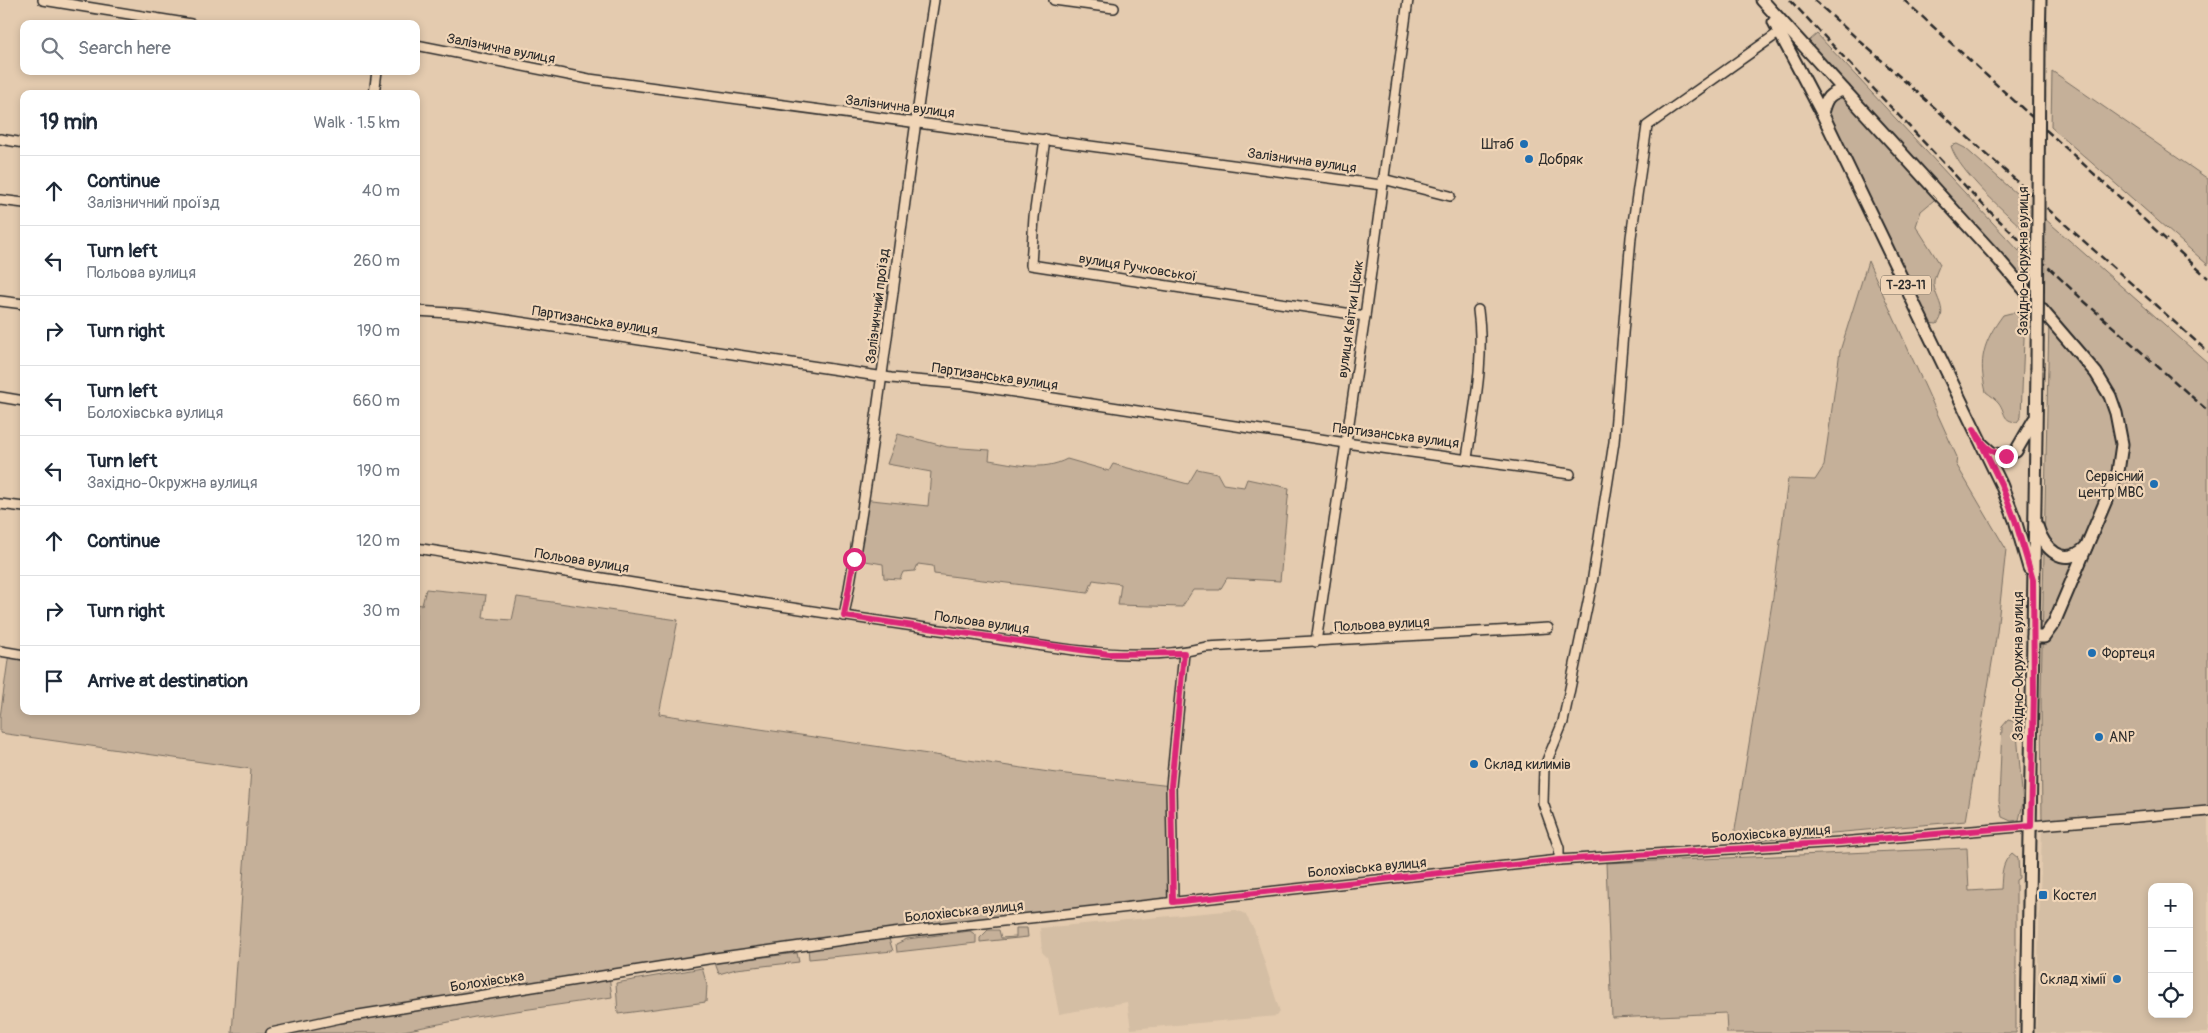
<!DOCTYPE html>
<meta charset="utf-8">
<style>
body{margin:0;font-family:Pangolin,sans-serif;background:#f6f6f7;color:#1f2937}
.controls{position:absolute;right:15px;bottom:15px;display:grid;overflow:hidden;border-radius:10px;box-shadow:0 2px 8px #0003}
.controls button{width:45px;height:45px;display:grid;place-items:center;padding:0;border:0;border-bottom:1px solid #e0e1e3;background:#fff;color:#1f2937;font:25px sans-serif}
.stop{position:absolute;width:15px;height:15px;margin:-11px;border:4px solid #db2777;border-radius:50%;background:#fff}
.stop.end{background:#db2777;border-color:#fff;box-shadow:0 1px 5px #0008}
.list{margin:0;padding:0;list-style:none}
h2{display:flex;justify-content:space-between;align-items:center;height:65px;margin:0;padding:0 20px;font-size:21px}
h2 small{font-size:16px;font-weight:400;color:#747a83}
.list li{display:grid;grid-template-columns:32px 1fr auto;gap:15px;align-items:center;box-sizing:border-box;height:70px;padding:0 20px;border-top:1px solid #e0e1e3}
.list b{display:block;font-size:19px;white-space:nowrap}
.list p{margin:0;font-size:16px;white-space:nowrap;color:#747a83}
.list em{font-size:16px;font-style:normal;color:#747a83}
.icon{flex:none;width:28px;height:28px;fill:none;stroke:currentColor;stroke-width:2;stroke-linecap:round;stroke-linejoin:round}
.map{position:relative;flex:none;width:2208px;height:1033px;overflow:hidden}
.search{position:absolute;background:#fff;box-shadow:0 2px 8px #0003;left:20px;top:20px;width:400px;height:55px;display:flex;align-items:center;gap:12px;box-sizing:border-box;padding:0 18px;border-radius:10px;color:#747a83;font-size:19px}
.panel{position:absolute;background:#fff;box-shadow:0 2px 8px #0003;left:20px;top:90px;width:400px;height:625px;border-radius:10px}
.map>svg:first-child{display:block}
.built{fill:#d4bea4;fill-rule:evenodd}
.green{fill:#c5b099;stroke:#786e62}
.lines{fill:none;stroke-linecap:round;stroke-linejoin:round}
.minor-casing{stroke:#2b2b2b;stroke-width:12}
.major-casing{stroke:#2b2b2b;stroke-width:15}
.minor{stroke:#f0d5b7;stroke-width:9}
.major{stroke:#f0d5b7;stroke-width:11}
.rail{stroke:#2b2b2b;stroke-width:2.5;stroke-dasharray:8 4;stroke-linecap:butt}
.major-bridge-casing{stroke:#2b2b2b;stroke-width:15;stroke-linecap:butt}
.major-bridge{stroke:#f0d5b7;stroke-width:11}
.route{stroke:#db2777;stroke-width:6}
.poi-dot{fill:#1f6fb2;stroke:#f0d5b7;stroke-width:2}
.labels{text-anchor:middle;stroke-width:4.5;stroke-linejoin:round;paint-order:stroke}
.shield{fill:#f0d5b7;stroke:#665e55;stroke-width:1}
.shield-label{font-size:12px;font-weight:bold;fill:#2b2b2b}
.street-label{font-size:14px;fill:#2b2b2b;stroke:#f0d5b7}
.poi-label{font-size:14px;fill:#2b2b2b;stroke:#f0d5b7;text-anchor:start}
</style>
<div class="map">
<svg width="2208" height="1033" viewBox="0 0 2208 1033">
<rect width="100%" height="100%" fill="#e4cbaf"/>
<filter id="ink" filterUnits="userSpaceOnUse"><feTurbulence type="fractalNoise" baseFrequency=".02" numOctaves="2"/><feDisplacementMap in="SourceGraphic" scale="10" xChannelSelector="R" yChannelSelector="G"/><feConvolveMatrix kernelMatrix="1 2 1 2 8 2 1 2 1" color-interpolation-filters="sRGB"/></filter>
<g filter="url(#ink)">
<g class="built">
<path d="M2208 817V1033H2036L2042 829ZM2152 887H2189V1014H2152Z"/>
<polygon points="1236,910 1245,914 1254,929 1280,1012 1277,1016 1131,1029 1127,1002 1059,1014 1050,967 1047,957 1042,952 1040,928"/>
</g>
<g class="green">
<path d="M1817 34 2019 251 2029 235C2008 214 1959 173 1951 146L1957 144 1965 148 2208 363V817L2042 829 2041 693 2049 318 1940 195 1921 211 1916 226 1940 264C1938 269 1935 275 1934 280 1932 296 1950 309 1937 324L1928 323 1831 125 1826 109 1829 102 1844 90 1803 46Z"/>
<polygon points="2052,71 2208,179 2208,265 2051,127"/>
<polygon points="1868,261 1957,457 1956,464 2006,549 1997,632 1966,821 1733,842 1773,597 1788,479 1815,480 1824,466 1840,351"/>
<path d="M2011 313H2025L2021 417 2017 422C2002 421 2006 413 1999 403 1996 399 1990 395 1986 392 1978 360 1983 342 2003 315Z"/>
<path d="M898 434 947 447 990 450 989 460C1016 464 1042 472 1067 459L1109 471 1113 464 1188 484 1197 469 1217 473 1223 484 1244 487 1247 479 1289 488 1280 581 1227 578 1220 590H1193L1182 607 1118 605 1121 584 1093 580 1088 593 934 574 933 566 918 564 915 571 903 572 900 579 884 578 883 564 854 559 862 499 928 506 931 472 887 464Z"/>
<polygon points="426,589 486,595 483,618 512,620 517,597 678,620 659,714 1049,772 1171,786 1173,902 1037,917 609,976 612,997 475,1017 393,1033 232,1033 251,769 0,733 0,717 9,653 24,655 24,711 416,711 416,604 422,605"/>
<polygon points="2008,720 2016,722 2023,803 2019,820 2011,821 2002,817 1999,801 2002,727"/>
<path d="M1967 848 1969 891 2001 889C2002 875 2001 863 2012 853L2018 858 2019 878 2016 880V1033H1727L1726 1013 1612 1018 1606 863Z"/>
<polygon points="1016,928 1027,928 1028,937 980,942 980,938 988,930 999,930 1001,938 1016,937"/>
<polygon points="970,931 976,935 976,943 897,952 896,944 907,939"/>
<polygon points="889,939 893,951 809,959 808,948"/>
<polygon points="797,953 799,962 736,969 719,974 715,963"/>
<polygon points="702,968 707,985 706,1002 618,1014 616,983"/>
</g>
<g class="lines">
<g class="minor-casing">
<g id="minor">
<polyline points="43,0 191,24"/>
<polyline points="1054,0 1114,8"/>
<polyline points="416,45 589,79 1382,185"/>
<polyline points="374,94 377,71"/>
<polyline points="0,139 24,143"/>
<polyline points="1045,139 1034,217 1031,265 1365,316"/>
<polyline points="1383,179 1450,196"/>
<polyline points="0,200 24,203"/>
<polyline points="0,301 24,304"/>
<polyline points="416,311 467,314 891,378 962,384 1346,443 1570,474"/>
<polyline points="0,397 24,401"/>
<path d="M1467 458C1474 409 1485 360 1478 310"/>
<polyline points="0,504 24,507"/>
<path d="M416 548C591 576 765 605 940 630 1020 641 1127 667 1206 647L1548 628"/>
<path d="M844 616C882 412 901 205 934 0"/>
<polyline points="1316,642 1365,316 1408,0"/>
<polyline points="0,651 24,655"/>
<polyline points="1559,860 1559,848 1543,803 1544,768 1563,722 1592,583 1614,442 1631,237 1647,126 1784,29"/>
<polyline points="1173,902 1171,786 1184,653"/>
<polyline points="271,1033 340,1018 708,959 893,933 1559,860 1840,842 2208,811"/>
</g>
</g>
<g class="major-casing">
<g id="major">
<polyline points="1762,0 2000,261 2096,373 2110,396 2116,413 2122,444 2118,472 2054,623 2044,637 2033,637"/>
<polyline points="1774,22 1822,113 2001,484 2015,520 2029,568"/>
<polyline points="2039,43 2040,0"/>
<path d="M1822 113C1826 98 1829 93 1844 90"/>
<polyline points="1983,445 1992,453 2006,456 2016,451 2034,420"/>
<path d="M2037 526C2044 549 2064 569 2086 547"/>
<polyline points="2027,1033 2037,369"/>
</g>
</g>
<use href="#minor" class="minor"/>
<use href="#major" class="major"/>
<g class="rail">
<polyline points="1790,0 1984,206 2085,302 2208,411"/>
<polyline points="1814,0 2208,352"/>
<polyline points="1904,0 2208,278"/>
</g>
<g class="major-bridge-casing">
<polyline id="major-bridge" points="2037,369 2039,43"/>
</g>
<use href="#major-bridge" class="major-bridge"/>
</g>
</g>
<g class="lines" filter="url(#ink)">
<path class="route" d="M854 559 844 616 1109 654 1184 653 1171 786 1173 902 1559 860 1840 842 2031 826 2034 692 2033 580 2015 520 2001 484 1974 429C1983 444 1988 452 2006 456"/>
</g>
<g class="poi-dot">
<circle cx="1524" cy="144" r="5"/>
<circle cx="1529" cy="159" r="5"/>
<circle cx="2154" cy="484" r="5"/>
<circle cx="2092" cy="653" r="5"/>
<circle cx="2099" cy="737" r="5"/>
<circle cx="1474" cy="764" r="5"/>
<rect x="2038" y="890" width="10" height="10" rx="2.5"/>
<circle cx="2117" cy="979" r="5"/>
</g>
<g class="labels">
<rect class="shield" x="1881" y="275.5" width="50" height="19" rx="4"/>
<g class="shield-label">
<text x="1906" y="289">Т-23-11</text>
</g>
<g class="street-label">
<text transform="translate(501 48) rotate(11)" y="5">Залізнична вулиця</text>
<text transform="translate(900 106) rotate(7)" y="5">Залізнична вулиця</text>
<text transform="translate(1302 160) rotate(8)" y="5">Залізнична вулиця</text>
<text transform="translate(2023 261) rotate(-90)" y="5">Західно-Окружна вулиця</text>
<text transform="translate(1138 267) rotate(9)" y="5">вулиця Ручковської</text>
<text transform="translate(877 306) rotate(-83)" y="5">Залізничний проїзд</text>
<text transform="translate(1350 319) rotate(-82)" y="5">вулиця Квітки Цісик</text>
<text transform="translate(595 320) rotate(9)" y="5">Партизанська вулиця</text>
<text transform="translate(995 376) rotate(8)" y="5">Партизанська вулиця</text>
<text transform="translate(1396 435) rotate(7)" y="5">Партизанська вулиця</text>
<text transform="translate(582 560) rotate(9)" y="5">Польова вулиця</text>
<text transform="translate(982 622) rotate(8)" y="5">Польова вулиця</text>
<text transform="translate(1382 624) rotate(-3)" y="5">Польова вулиця</text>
<text transform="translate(2018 666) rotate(-90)" y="5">Західно-Окружна вулиця</text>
<text transform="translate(1771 833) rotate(-4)" y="5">Болохівська вулиця</text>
<text transform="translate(1367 867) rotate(-5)" y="5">Болохівська вулиця</text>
<text transform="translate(964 911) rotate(-6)" y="5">Болохівська вулиця</text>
<text transform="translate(487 981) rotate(-9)" y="5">Болохівська</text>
</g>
<g class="poi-label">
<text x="1514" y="149" text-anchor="end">Штаб</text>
<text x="1539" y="164">Добряк</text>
<text x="2144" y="481" text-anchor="end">Сервісний<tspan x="2144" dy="16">центр МВС</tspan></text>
<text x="2102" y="658">Фортеця</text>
<text x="2109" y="742">ANP</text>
<text x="1484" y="769">Склад килимів</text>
<text x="2053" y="900">Костел</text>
<text x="2107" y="984" text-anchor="end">Склад хімії</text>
</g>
</g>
</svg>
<div class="controls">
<button>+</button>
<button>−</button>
<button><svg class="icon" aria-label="locate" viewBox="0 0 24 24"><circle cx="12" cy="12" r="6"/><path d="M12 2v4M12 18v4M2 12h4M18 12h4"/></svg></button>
</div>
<div class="stop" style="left:854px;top:559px"></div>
<div class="stop end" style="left:2006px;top:456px"></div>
<div class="search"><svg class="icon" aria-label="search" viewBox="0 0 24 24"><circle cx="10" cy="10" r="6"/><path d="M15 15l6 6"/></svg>Search here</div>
<section class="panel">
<h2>19 min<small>Walk · 1.5 km</small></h2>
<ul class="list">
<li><svg class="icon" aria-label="ahead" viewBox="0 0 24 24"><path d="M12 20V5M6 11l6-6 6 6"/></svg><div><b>Continue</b><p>Залізничний проїзд</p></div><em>40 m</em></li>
<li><svg class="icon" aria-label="left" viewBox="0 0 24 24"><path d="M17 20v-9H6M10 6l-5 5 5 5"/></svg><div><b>Turn left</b><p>Польова вулиця</p></div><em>260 m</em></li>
<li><svg class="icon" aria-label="right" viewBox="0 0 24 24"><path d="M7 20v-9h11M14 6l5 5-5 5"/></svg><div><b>Turn right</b></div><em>190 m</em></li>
<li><svg class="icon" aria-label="left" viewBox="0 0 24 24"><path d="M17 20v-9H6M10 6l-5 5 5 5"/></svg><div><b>Turn left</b><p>Болохівська вулиця</p></div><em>660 m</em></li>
<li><svg class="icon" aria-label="left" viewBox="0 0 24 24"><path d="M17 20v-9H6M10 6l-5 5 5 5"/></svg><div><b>Turn left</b><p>Західно-Окружна вулиця</p></div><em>190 m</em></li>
<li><svg class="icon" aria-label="ahead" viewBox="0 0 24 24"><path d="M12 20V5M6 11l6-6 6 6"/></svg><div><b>Continue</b></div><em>120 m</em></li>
<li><svg class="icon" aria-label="right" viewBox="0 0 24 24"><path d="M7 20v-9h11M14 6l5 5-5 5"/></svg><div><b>Turn right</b></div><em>30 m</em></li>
<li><svg class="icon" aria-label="arrive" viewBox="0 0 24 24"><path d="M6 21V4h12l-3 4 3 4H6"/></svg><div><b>Arrive at destination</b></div></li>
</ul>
</section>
</div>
